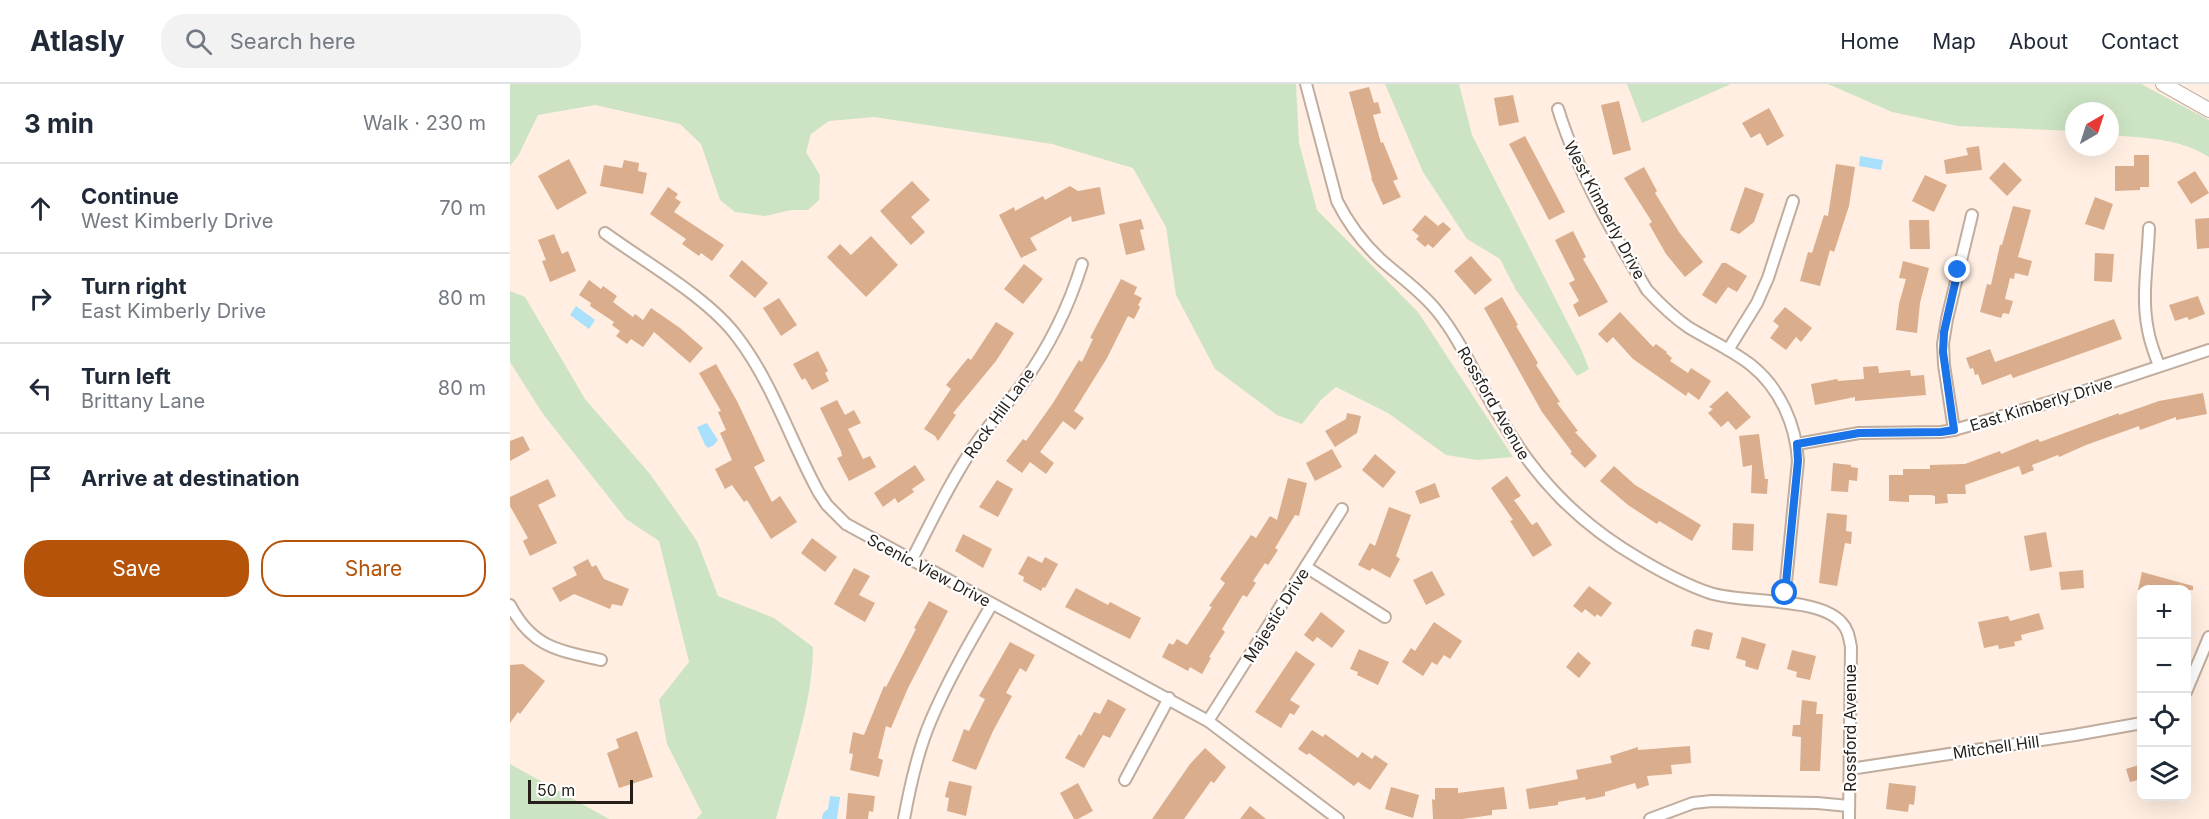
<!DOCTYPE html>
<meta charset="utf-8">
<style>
body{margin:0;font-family:Inter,sans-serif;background:#f2f2f3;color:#1f2937}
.controls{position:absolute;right:18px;bottom:18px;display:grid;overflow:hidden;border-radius:12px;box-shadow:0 6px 24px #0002}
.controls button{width:54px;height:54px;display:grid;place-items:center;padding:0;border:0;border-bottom:2px solid #e0e1e3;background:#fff;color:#1f2937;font:30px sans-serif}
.compass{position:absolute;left:1555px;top:18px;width:54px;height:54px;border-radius:50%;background:#fff;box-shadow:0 6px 24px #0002;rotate:39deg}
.scale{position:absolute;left:18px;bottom:15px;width:105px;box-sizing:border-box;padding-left:6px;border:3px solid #261f19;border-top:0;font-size:16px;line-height:21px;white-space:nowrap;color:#261f19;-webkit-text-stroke:4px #fff;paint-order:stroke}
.stop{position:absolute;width:18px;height:18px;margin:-14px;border:4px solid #1a73e8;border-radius:50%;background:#fff}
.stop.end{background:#1a73e8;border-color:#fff;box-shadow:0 2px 6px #0008}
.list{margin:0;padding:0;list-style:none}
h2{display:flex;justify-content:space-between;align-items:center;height:78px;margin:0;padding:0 24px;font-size:26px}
h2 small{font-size:20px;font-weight:400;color:#747a83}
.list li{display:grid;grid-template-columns:39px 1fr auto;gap:18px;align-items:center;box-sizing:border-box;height:90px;padding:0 24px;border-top:2px solid #e0e1e3}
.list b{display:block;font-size:22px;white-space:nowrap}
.list p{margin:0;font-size:20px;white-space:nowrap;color:#747a83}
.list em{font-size:20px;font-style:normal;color:#747a83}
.actions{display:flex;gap:12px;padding:18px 24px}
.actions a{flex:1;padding:14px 0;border:2px solid #b45309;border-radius:24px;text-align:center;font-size:21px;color:#b45309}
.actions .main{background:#b45309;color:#fff}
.icon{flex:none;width:33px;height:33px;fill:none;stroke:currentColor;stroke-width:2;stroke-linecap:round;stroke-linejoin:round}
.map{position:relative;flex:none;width:1699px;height:735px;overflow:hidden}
header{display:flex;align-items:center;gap:36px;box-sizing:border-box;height:84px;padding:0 30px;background:#fff;border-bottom:2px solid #e0e1e3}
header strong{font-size:28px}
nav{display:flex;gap:33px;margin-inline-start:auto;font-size:21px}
.search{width:420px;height:54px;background:#f2f2f3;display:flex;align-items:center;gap:15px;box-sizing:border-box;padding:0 21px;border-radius:24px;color:#747a83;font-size:22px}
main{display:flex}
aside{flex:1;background:#fff}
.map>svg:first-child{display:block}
.green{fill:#cce4c3}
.water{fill:#a9e0fc}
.building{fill:#daad8d}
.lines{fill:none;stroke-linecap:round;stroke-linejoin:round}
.minor-casing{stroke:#c0ad9d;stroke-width:14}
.tertiary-casing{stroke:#c0ad9d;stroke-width:16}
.minor{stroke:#fff;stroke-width:10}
.tertiary{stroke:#fff;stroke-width:14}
.route{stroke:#1a73e8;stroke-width:8}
.labels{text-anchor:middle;stroke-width:4.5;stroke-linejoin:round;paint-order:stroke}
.street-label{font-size:16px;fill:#261f19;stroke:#fff}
</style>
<header>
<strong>Atlasly</strong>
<div class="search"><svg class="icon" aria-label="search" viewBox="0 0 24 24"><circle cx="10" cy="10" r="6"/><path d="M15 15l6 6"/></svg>Search here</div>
<nav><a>Home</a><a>Map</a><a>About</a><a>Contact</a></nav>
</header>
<main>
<aside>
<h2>3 min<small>Walk · 230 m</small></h2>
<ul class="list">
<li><svg class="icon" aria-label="ahead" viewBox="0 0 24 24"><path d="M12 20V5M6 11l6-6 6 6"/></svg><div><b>Continue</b><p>West Kimberly Drive</p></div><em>70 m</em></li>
<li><svg class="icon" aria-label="right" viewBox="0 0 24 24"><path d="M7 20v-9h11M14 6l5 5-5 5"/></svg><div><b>Turn right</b><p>East Kimberly Drive</p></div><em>80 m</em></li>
<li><svg class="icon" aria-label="left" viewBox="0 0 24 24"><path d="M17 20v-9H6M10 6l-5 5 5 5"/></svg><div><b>Turn left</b><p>Brittany Lane</p></div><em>80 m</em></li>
<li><svg class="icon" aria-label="arrive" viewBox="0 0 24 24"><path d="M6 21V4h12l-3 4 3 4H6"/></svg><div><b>Arrive at destination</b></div></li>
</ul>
<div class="actions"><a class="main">Save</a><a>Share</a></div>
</aside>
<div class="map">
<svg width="1699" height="735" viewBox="0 0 1699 735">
<rect width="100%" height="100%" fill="#ffeee1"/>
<g class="green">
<polygon points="0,0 786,0 789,59 807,126 908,228 1003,373 967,376 936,371 878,329 826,303 811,316 792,340 767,331 705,285 666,211 656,143 623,84 542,60 364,33 319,37 301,50 296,68 310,91 309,116 298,126 281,126 255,132 225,128 210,116 191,60 170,40 85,21 28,31 8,72 0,82"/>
<polygon points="875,0 949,0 962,51 1071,265 1079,285 1067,292 1006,206 990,175 957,155 913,88"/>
<polygon points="1117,0 1221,0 1132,39"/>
<path d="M1318 0H1631L1699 36V73C1670 54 1633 54 1600 51V27H1564V47L1448 42 1382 28Z"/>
<path d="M0 207 15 213 75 315 140 390 187 457 208 512 264 534 303 563C303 619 280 681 266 735H186L192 729 157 660 149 616 179 578 149 457 116 435 33 330 0 278Z"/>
<polygon points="0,680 99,735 0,735"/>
</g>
<g class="water">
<polygon points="1350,72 1373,76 1371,86 1349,82"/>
<polygon points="66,222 85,236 79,245 60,231"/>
<polygon points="197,339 208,356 204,361 198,364 195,361 187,343"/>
<polygon points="320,712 330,713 327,735 312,735 313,729 318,725"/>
</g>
<g class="building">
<polygon points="859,3 864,19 868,18 871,29 863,31 871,59 873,58 888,95 883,97 891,113 873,121 861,94 862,94 839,8"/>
<polygon points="1003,11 1009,38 989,42 984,14"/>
<polygon points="1109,17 1121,66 1103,71 1091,21"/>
<polygon points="1259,24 1274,52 1257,62 1250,49 1241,54 1232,39"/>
<polygon points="1015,52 1055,128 1039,136 999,60"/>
<polygon points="1469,62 1472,86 1436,90 1434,76 1458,71 1456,64"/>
<polygon points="1624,71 1639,71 1639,103 1630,103 1630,106 1605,107 1605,82 1624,82"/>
<polygon points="59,75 77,109 47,126 28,92"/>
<polygon points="114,76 129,79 128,87 137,89 133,110 90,102 94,81 112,84"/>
<polygon points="1494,78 1512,96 1497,112 1479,94"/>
<polygon points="1326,80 1345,83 1339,122 1324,168 1320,166 1310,202 1290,197 1298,168 1302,169 1314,131 1318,132"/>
<polygon points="1134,83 1147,107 1145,109 1169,148 1193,178 1175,193 1156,170 1139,140 1142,138 1114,94"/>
<polygon points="1685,87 1699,109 1681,120 1667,98"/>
<polygon points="1415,91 1437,101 1424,128 1402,117"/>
<polygon points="402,97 420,116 401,133 415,148 401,161 370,127"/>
<polygon points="560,102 568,107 590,103 595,130 562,138 561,132 520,154 527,166 511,174 489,131 504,123 505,127 533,112 535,116"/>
<polygon points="158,103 168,110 165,114 171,118 164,128 214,161 202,177 191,169 189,172 172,160 176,155 140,130"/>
<polygon points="1235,103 1254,110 1244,138 1229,150 1220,146"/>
<polygon points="1585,113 1603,120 1594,146 1575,140"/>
<polygon points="1503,122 1521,126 1508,173 1522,177 1518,192 1505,189 1504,195 1500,194 1495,215 1503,217 1499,230 1493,229 1491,234 1470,228 1477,200 1481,201 1490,161 1492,161"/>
<polygon points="915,131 928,142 933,138 941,145 923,164 918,160 915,163 906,155 909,152 902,146"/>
<polygon points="1699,134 1699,164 1687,165 1685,135"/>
<polygon points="631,135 634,145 630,146 635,166 616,171 609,140"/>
<polygon points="1399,136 1419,136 1420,165 1400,165"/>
<polygon points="1063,147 1076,173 1073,175 1098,218 1069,233 1063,221 1069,217 1059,199 1065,196 1045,156"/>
<polygon points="44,150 52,170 58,167 66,187 40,198 32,177 36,176 28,156"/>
<polygon points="361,152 388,181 356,213 317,173 330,160 341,171"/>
<polygon points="1585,169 1604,170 1602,198 1584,197"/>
<polygon points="961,172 982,196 965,211 944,187"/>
<polygon points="232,176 258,199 245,214 219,192"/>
<polygon points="1393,177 1419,184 1410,219 1407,249 1386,246 1389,220 1396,195 1389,194"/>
<polygon points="1212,179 1216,179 1237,192 1227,208 1218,203 1206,220 1192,211"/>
<polygon points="514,180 533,195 513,220 494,205"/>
<polygon points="611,195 627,203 624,210 632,214 628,221 630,223 624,235 618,232 597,274 564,327 574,334 565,346 553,337 530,368 544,379 536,390 520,378 512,389 496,377 513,355 516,357 543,319 569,276 572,278 583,255 580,254"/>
<polygon points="79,196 91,205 93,202 107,212 103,218 123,233 125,230 133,236 141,224 170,244 193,264 180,279 144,248 133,263 121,255 117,260 106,252 110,247 102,241 104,238 80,222 81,219 69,211"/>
<polygon points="1688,212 1695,230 1679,236 1677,233 1665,237 1659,221"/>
<polygon points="992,213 1008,241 1006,242 1028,279 1026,281 1050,318 1047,319 1068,347 1065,348 1087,372 1075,384 1060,369 1062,368 1032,328 974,224"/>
<polygon points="269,214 287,241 271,252 253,224"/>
<polygon points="1275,223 1302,244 1291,258 1286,253 1276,266 1260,254 1269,242 1263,237"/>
<polygon points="1110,228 1143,263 1146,260 1157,268 1156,269 1162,274 1160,277 1178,289 1181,284 1201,297 1189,316 1178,308 1176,312 1123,275 1103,253 1097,259 1088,250"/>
<polygon points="1604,235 1612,255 1503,294 1501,290 1472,301 1468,290 1465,291 1463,284 1460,285 1456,274 1480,265 1485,278"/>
<polygon points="486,238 504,249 486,277 443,329 446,331 428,357 425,352 414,345 441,305 436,301 458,274 461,276"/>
<polygon points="308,267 318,287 315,289 319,297 302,306 295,294 292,296 283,280"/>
<polygon points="206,280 227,317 255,377 244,383 249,393 262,418 270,412 287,438 261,455 237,416 234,418 222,401 215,405 205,385 222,376 210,349 216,346 208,328 211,327 189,289"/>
<polygon points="1368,282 1369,289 1400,286 1401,292 1414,291 1416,311 1345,317 1345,313 1305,321 1301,300 1327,295 1328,297 1354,295 1353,283"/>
<polygon points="1217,307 1241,333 1226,346 1218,337 1211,343 1198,329 1203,325 1199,323"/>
<polygon points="1693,309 1697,330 1666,336 1666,333 1630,346 1629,342 1576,361 1549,373 1548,371 1522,381 1524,386 1512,391 1509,382 1455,401 1456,410 1437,410 1438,419 1425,420 1425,412 1421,411 1399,411 1399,418 1379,417 1379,391 1393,391 1393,385 1420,385 1420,381 1455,380 1490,367 1491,370 1528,355 1530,358 1609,329 1609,331 1649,317"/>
<polygon points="327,316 335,331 344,326 351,339 338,345 353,375 360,372 366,383 339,397 327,374 332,372 331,367 310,324"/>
<polygon points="837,329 851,332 847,349 825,363 815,347 836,335"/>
<polygon points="1249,350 1255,395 1258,395 1257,410 1241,409 1242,381 1233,383 1229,352"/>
<polygon points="13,352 20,366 0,377 0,357"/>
<polygon points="822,365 832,383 805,397 796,379"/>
<polygon points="865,370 886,388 873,404 852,386"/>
<polygon points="1323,379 1341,381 1341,383 1348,384 1347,397 1339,396 1338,408 1321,407"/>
<polygon points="405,381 415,396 402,405 404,408 388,419 385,414 373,423 364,409"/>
<polygon points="1104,382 1125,401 1191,441 1182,457 1149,437 1147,440 1118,421 1090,397"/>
<polygon points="997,392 1011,412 1004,416 1022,441 1027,438 1042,461 1023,473 1000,437 1003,436 981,404"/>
<polygon points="778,394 797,399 789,432 785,431 765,464 768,466 758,481 755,479 743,497 746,499 737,513 733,511 712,545 715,548 699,573 701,574 692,590 680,583 678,587 652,573 659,559 663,561 667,555 677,561 702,523 699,522 715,499 710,495 729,468 741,451 746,454 760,432 767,436"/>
<polygon points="38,395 46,412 28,421 47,459 20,472 13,457 18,454 0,422 0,413"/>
<polygon points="487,396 503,405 488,433 469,423"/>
<polygon points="925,399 930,413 910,420 905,407"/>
<polygon points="879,423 901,431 886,472 890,475 880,494 862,484 860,487 848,481 860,459 865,462"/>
<polygon points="1317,429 1337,431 1336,447 1342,448 1341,460 1335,459 1327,502 1309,499"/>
<polygon points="1223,439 1244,440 1243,467 1222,466"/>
<polygon points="1536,448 1542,483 1520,487 1514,452"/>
<polygon points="453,450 482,465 473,484 445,467"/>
<polygon points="302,454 327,473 315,488 291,469"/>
<polygon points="518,472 532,479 535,473 548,480 535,504 533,503 531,507 513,497 514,493 508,490"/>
<polygon points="78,475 82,483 86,481 94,495 119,505 112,522 102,520 100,525 64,510 50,518 42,504 67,491 63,483"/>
<polygon points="344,484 360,492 349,511 365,519 355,538 324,520"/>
<polygon points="1573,486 1574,504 1551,506 1549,488"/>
<polygon points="922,487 935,511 916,521 903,496"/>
<polygon points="1632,488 1683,502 1683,506 1628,506"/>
<polygon points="1079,502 1102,519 1091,533 1087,530 1085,533 1075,525 1072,529 1063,522"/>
<polygon points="566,504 598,521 600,518 631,534 620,555 555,523"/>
<polygon points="419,517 438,527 398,604 381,644 376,642 368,674 373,676 369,693 340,686 343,670 339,669 343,648 354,651 374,602 376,603 406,545 404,544"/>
<polygon points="811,528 835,547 822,564 807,553 803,558 794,551"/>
<polygon points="1529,529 1534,545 1511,551 1512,556 1504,558 1505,562 1489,565 1488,561 1474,564 1468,538 1498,532 1500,537"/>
<polygon points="924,538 952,557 940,575 934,571 927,581 922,578 913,592 892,578 901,564 905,567"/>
<polygon points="1187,545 1203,549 1199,566 1181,562 1184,547"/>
<polygon points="1232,553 1256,560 1248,586 1235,582 1236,577 1226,574"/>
<polygon points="500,558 525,571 516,588 510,584 496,609 502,612 483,647 466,686 442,677 454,645 459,647 475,615 469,612"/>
<polygon points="849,565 879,578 868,601 847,591 848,588 840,585"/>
<polygon points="1282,566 1306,572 1300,596 1286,593 1287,588 1277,585"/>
<polygon points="786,567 805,580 780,616 790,622 784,631 780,629 771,644 745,628"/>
<polygon points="1068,568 1081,579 1069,594 1056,583"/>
<polygon points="13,580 35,597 10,630 8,628 0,639 0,581"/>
<polygon points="598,615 616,625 600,654 593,651 574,684 555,674 569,650 571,652 584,628 590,630"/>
<polygon points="1292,616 1307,618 1306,630 1313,630 1310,687 1290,687 1291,653 1282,652 1283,641 1290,641"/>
<polygon points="802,646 813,653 815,650 848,674 852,668 862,675 865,671 878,680 860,706 848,698 844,702 799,669 797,671 788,665"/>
<polygon points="127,647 143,693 109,704 97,669 109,664 106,655"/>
<polygon points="1180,662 1181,679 1161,681 1162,690 1137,692 1139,701 1127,705 1125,699 1095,708 1095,712 1076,716 1075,713 1048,718 1048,721 1019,725 1016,705 1068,695 1066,686 1102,679 1100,672 1128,663 1128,666"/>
<polygon points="695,664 716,683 704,699 701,697 674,735 642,735 680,680"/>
<polygon points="1632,680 1632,695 1620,698 1616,685"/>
<polygon points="439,697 462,702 456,732 437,727 439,714 435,713"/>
<polygon points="568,699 583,727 568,735 564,735 550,709"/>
<polygon points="1379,699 1406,702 1404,721 1399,720 1398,728 1376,725"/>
<polygon points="881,703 909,711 903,734 875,725"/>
<polygon points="994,703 997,725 982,726 982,731 952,735 923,735 922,715 925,716 925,704 948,704 948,709"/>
<polygon points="338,709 365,712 363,728 359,727 358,735 336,735"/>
<polygon points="740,722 756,735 730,735"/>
</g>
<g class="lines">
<g class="minor-casing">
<g id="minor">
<path d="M796 0 827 117C838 139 852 158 870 175 889 192 911 207 927 227 953 259 967 297 989 332 1025 394 1068 439 1130 475 1152 488 1176 501 1200 509 1233 520 1307 512 1331 538 1338 545 1339 553 1341 563L1339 735"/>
<path d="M1048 25C1067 87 1103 150 1137 206 1150 220 1162 232 1178 243 1199 256 1222 266 1241 281 1270 304 1286 341 1288 377L1274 518"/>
<path d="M1639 144C1638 178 1631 213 1638 246 1640 259 1645 270 1649 282"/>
<path d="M95 149C136 179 199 214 228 254 263 300 281 358 309 409L317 421 336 440 698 637 828 735"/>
<polyline points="1218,266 1247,219 1258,194 1283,117"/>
<polyline points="1444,346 1434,281 1433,260 1437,235 1462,131"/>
<polyline points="1287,360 1349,349 1431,348 1444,346 1554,314 1699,266"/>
<path d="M401 477C421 439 439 399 463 364 478 341 497 321 513 299 539 263 559 222 572 180"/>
<polyline points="796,483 875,533"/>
<path d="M0 521C22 563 47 566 91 576"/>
<polyline points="1676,608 1699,553"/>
<polyline points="698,637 832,425"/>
<polyline points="1340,685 1565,651 1632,639"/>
<polyline points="615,696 659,614"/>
<path d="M394 735C400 702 408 666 421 636 438 596 460 558 482 520"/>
<polyline points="1140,735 1183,719 1202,717 1307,719 1339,722"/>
</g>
</g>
<g class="tertiary-casing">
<polyline id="tertiary" points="1653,0 1699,26"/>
</g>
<use href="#minor" class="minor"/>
<use href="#tertiary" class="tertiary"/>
</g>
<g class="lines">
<polyline class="route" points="1275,509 1288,377 1287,360 1349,349 1431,348 1444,346 1433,268 1434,248 1448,186"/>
</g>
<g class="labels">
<g class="street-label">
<text transform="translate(1095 126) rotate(62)" y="6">West Kimberly Drive</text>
<text transform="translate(984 319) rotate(60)" y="6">Rossford Avenue</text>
<text transform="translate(1531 320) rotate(-17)" y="6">East Kimberly Drive</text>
<text transform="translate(489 329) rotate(-54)" y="6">Rock Hill Lane</text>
<text transform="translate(419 486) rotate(28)" y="6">Scenic View Drive</text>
<text transform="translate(766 531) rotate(-58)" y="6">Majestic Drive</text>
<text transform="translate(1340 644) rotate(-90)" y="6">Rossford Avenue</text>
<text transform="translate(1486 663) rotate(-8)" y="6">Mitchell Hill</text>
</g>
</g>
</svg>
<div class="controls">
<button>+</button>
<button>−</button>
<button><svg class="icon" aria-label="locate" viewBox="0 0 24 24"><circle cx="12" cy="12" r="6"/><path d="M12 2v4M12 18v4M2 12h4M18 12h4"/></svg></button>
<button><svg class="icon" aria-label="layers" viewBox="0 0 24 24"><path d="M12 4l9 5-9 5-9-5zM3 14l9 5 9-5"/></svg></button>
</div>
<svg class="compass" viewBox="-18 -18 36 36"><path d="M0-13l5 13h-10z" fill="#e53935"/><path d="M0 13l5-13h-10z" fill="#747a83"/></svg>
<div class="scale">50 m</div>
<div class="stop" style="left:1275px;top:509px"></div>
<div class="stop end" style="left:1448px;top:186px"></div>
</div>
</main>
